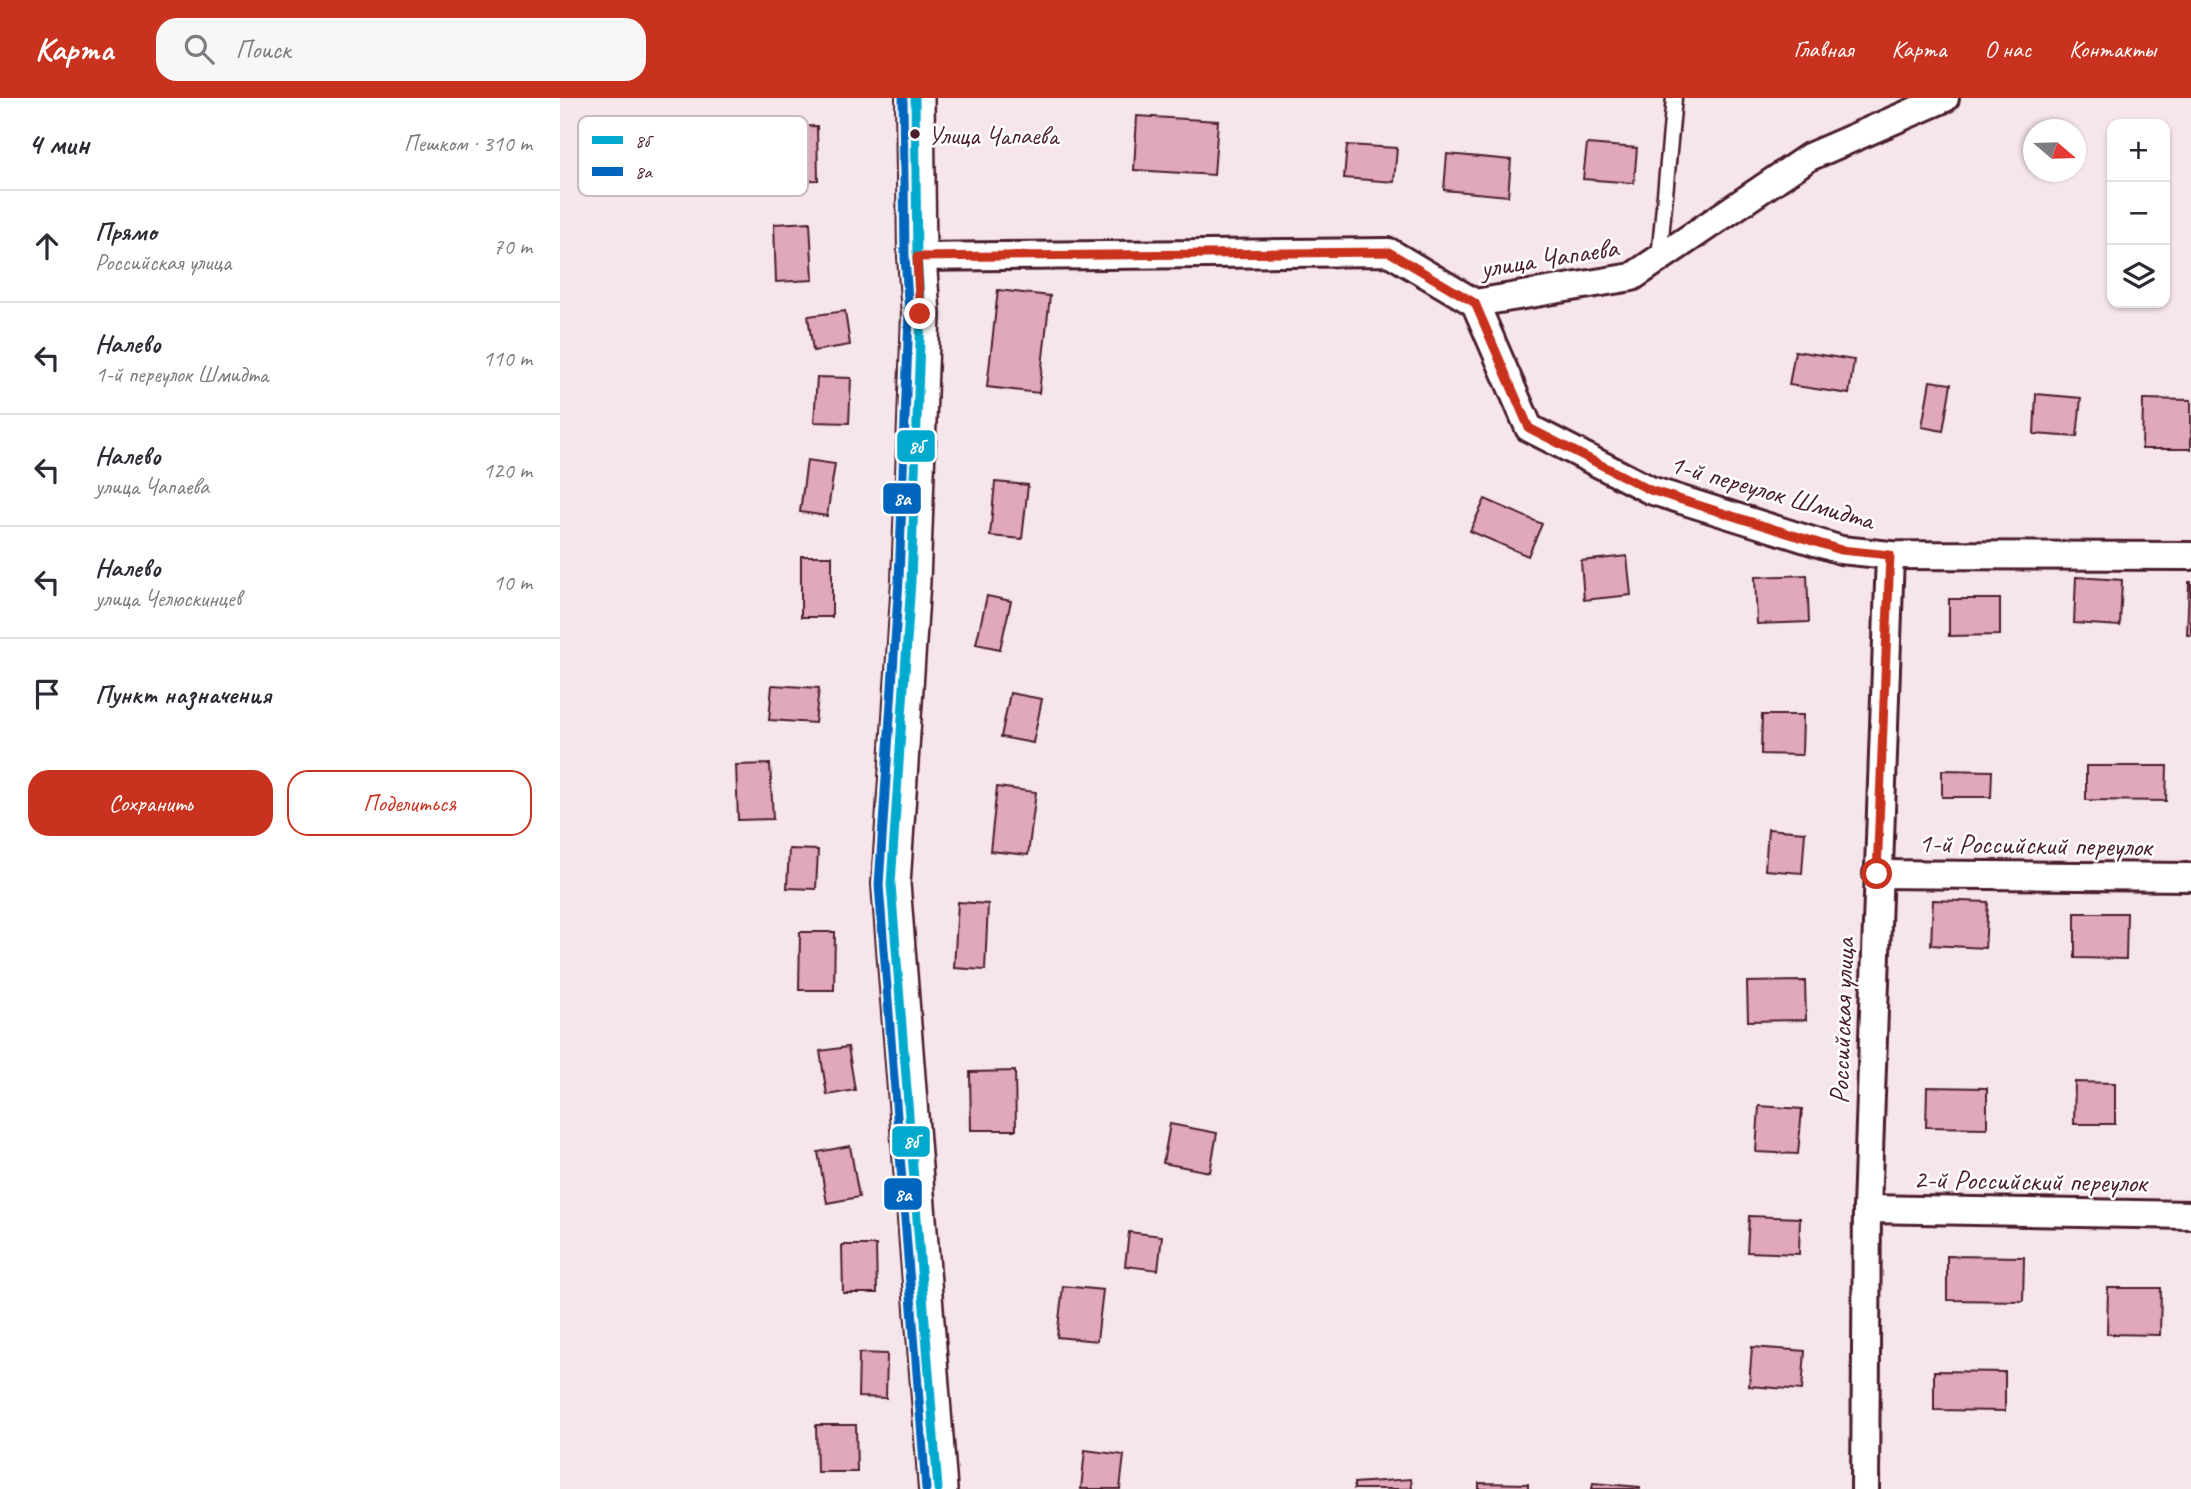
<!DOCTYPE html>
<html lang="ru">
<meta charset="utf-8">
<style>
body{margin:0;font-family:Caveat,sans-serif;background:#f7f7f7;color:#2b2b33}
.controls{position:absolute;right:21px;top:21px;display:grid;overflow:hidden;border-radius:14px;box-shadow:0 2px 5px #0004}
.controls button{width:63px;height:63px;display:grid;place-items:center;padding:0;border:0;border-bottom:2px solid #e1e1e2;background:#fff;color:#2b2b33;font:35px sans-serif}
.compass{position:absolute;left:1463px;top:21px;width:63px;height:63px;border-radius:50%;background:#fff;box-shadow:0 2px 5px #0004;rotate:109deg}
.stop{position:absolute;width:21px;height:21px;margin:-16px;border:5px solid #c8321e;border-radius:50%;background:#fff}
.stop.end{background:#c8321e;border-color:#fff;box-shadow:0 2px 7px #0008}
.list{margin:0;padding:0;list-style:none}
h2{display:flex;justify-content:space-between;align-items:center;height:91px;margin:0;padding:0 28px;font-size:30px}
h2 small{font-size:23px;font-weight:400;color:#7c7c81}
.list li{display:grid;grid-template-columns:46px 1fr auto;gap:21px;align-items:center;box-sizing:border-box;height:112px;padding:0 28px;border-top:2px solid #e1e1e2}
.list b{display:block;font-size:26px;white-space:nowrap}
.list p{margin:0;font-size:23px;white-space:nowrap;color:#7c7c81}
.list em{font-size:23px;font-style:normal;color:#7c7c81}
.actions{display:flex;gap:14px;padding:21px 28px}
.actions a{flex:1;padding:16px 0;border:2px solid #c8321e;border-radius:21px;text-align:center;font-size:24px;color:#c8321e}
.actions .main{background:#c8321e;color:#fff}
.icon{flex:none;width:38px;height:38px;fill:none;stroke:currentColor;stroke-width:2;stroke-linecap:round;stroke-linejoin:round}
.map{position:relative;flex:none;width:1631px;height:1391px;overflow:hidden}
header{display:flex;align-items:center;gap:42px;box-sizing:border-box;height:98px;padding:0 35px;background:#c8321e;color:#fff}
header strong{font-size:33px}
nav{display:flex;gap:38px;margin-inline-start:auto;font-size:24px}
.search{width:490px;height:63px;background:#f7f7f7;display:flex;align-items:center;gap:18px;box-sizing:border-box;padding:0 24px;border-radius:21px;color:#7c7c81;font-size:26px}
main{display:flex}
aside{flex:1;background:#fff}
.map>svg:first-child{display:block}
.building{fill:#e0a8ba;stroke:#4a1f2b;stroke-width:2}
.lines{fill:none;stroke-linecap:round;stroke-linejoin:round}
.lane-casing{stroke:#4a1f2b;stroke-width:19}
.street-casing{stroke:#4a1f2b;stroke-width:32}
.secondary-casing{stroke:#4a1f2b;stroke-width:42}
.lane{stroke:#fff;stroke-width:14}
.street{stroke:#fff;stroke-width:26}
.secondary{stroke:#fff;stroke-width:37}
.bus-1-casing{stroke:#fff;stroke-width:14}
.bus-2-casing{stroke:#fff;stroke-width:14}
.bus-1{stroke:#00a9ce;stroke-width:9}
.bus-2{stroke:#0065bd;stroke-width:9}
.route{stroke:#c8321e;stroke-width:9}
.bus-dot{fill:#4a1f2b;stroke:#fff;stroke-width:2.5}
.labels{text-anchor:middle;stroke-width:5;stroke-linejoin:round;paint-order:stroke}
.bus-label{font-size:26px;fill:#4a1f2b;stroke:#fff;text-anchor:start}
.street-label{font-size:28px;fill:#4a1f2b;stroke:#fff}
.key{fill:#fff;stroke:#c9bcbf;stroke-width:2}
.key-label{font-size:19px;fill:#4a1f2b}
.line-badge{stroke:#fff;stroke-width:2.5}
.badge-label{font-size:19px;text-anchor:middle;font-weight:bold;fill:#fff}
</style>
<header>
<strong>Карта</strong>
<div class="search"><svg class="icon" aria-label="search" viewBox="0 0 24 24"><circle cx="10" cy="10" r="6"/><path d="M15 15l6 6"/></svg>Поиск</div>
<nav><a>Главная</a><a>Карта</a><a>О нас</a><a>Контакты</a></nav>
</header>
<main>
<aside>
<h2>4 мин<small>Пешком · 310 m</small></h2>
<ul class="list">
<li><svg class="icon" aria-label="ahead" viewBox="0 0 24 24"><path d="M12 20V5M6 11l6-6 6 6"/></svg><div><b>Прямо</b><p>Российская улица</p></div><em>70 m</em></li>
<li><svg class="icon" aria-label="left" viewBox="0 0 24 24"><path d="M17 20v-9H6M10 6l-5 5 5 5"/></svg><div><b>Налево</b><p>1-й переулок Шмидта</p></div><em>110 m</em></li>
<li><svg class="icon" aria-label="left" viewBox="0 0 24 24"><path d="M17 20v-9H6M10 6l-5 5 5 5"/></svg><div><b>Налево</b><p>улица Чапаева</p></div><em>120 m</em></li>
<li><svg class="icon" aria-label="left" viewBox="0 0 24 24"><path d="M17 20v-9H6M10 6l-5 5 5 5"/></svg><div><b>Налево</b><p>улица Челюскинцев</p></div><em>10 m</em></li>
<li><svg class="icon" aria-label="arrive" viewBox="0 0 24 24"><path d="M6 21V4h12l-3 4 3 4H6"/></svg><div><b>Пункт назначения</b></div></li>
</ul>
<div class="actions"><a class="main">Сохранить</a><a>Поделиться</a></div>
</aside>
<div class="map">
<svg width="1631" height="1391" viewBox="0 0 1631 1391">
<rect width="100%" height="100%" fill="#f6e5ea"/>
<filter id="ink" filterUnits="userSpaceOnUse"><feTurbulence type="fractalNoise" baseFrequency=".0143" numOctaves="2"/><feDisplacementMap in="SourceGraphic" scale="14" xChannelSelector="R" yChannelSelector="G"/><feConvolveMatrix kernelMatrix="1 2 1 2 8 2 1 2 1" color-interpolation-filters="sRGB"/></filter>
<g filter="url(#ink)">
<g class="building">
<polygon points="577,18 658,23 654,77 574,72"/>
<polygon points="257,28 258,82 216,83 214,29"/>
<polygon points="1027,46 1077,50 1074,85 1023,81"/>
<polygon points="787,47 837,50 834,84 784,80"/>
<polygon points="887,56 951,62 948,98 884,92"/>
<polygon points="250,124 253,182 216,184 214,126"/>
<polygon points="438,192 490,198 479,295 427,289"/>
<polygon points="285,213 290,247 253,253 248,218"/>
<polygon points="1235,253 1294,262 1289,296 1229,287"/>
<polygon points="257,279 291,280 289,325 254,324"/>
<polygon points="1370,283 1391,286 1383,333 1362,329"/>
<polygon points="1476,296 1521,300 1517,339 1474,336"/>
<polygon points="1583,301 1631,302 1631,351 1582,351"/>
<polygon points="247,362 275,366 267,418 240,414"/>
<polygon points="435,384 468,387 462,441 430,438"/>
<polygon points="925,401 982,426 968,458 910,433"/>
<rect x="241" y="458" width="31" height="61"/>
<polygon points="1067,458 1071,497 1024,502 1021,463"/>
<polygon points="1247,477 1249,524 1197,526 1195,479"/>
<polygon points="1516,479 1562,482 1560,528 1514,525"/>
<polygon points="1629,484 1631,484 1631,537 1627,537"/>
<polygon points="427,498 451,503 440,551 416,546"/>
<polygon points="1389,501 1440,501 1440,537 1389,538"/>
<polygon points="212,587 259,590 255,625 209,622"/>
<polygon points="450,595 482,601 473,645 441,639"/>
<polygon points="1202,617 1243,617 1242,657 1201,656"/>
<polygon points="210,666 213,721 178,722 176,667"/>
<polygon points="1526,668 1607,668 1606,703 1526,702"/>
<polygon points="1382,672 1432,673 1431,699 1382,699"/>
<polygon points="437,689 476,694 468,757 430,753"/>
<polygon points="1208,731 1245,734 1242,775 1205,772"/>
<polygon points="229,751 258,752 256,791 227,790"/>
<polygon points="1373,802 1428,804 1425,850 1371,847"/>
<polygon points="398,804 428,806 425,872 394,870"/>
<polygon points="1515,815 1567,815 1566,861 1515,860"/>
<polygon points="240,834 275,834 274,892 239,892"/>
<polygon points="1245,883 1246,922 1188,923 1187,884"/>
<polygon points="288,949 295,992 267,997 260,953"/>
<polygon points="455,973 456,1032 411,1032 410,974"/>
<polygon points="1515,984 1555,985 1555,1026 1514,1026"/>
<polygon points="1367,989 1427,990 1427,1030 1366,1029"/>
<polygon points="1199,1008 1242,1011 1238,1056 1196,1054"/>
<polygon points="610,1026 657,1035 650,1074 603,1065"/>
<polygon points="290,1048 299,1099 267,1105 258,1054"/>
<polygon points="1189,1118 1240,1120 1239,1156 1187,1154"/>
<polygon points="569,1134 602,1138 598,1172 565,1168"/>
<polygon points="282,1147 316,1147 317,1195 283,1195"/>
<polygon points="1387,1158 1464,1159 1463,1203 1387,1202"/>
<polygon points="503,1188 543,1192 537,1243 497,1239"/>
<polygon points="1548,1190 1601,1190 1600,1237 1547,1236"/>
<polygon points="1192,1249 1245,1253 1242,1292 1189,1288"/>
<polygon points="299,1255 327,1256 326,1300 298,1299"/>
<polygon points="1374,1273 1445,1274 1445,1313 1374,1312"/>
<polygon points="256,1327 296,1327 297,1374 257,1374"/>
<polygon points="525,1352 564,1357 560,1391 521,1391"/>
<polygon points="851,1381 852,1391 794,1391 794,1385"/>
<polygon points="919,1385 968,1386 968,1391 919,1391"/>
<polygon points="1033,1385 1080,1389 1080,1391 1032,1391"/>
</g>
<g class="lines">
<g class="lane-casing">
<polyline id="lane" points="1099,161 1114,0"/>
</g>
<g class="street-casing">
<g id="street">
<polyline points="357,159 829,154 915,205 1072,179 1249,59 1385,0"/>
<polyline points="915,205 969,330 1090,392 1281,452 1330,457 1631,458"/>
<polyline points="1317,776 1631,779"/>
<polyline points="1307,1111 1631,1117"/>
<polyline points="1305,1391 1307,1111 1330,457"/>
</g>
</g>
<g class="secondary-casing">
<polyline id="secondary" points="355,0 357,159 361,216 351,483 331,786 378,1391"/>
</g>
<use href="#lane" class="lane"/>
<use href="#street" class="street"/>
<use href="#secondary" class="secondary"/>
<g class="bus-1-casing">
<polyline id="bus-1" points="355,0 357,159 361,216 351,483 331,786 378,1391"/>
</g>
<g class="bus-2-casing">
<polyline id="bus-2" points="343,0 345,159 349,216 339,482 319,787 366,1391"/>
</g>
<use href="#bus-1" class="bus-1"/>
<use href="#bus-2" class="bus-2"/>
</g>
</g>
<g class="lines" filter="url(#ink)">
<polyline class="route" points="360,216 357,159 829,154 915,205 969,330 1090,392 1281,452 1330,457 1317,776"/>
</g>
<circle class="bus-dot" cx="355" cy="36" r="6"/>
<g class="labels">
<g class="bus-label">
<text x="368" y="46">Улица Чапаева</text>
</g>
<g class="street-label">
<text transform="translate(989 159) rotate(-9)" y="10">улица Чапаева</text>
<text transform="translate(1212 393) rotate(16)" y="10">1-й переулок Шмидта</text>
<text transform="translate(1475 746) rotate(1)" y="10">1-й Российский переулок</text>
<text transform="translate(1281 923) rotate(-88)" y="10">Российская улица</text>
<text transform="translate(1470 1082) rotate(1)" y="10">2-й Российский переулок</text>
</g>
</g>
<rect x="18" y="18" width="230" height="80" rx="10" class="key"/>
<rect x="32" y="38" width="31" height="8" fill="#00a9ce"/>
<rect x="32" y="69" width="31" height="9" fill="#0065bd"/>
<g class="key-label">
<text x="75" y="49">8б</text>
<text x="75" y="80">8а</text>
</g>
<g class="line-badge">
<rect x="336" y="331" width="40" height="34" rx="7" fill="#00a9ce"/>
<rect x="322" y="384" width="40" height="33" rx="7" fill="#0065bd"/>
<rect x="331" y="1027" width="40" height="33" rx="7" fill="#00a9ce"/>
<rect x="323" y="1079" width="40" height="34" rx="7" fill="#0065bd"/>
</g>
<g class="badge-label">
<text x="356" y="355">8б</text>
<text x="342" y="407">8а</text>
<text x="351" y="1050">8б</text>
<text x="343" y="1103">8а</text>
</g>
</svg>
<div class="controls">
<button>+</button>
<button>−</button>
<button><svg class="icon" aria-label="layers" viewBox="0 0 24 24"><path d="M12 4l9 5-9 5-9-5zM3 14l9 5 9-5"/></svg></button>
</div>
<svg class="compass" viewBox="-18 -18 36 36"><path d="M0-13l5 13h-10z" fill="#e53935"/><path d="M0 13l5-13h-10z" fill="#7c7c81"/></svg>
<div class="stop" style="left:1317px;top:776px"></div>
<div class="stop end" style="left:360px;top:216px"></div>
</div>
</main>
